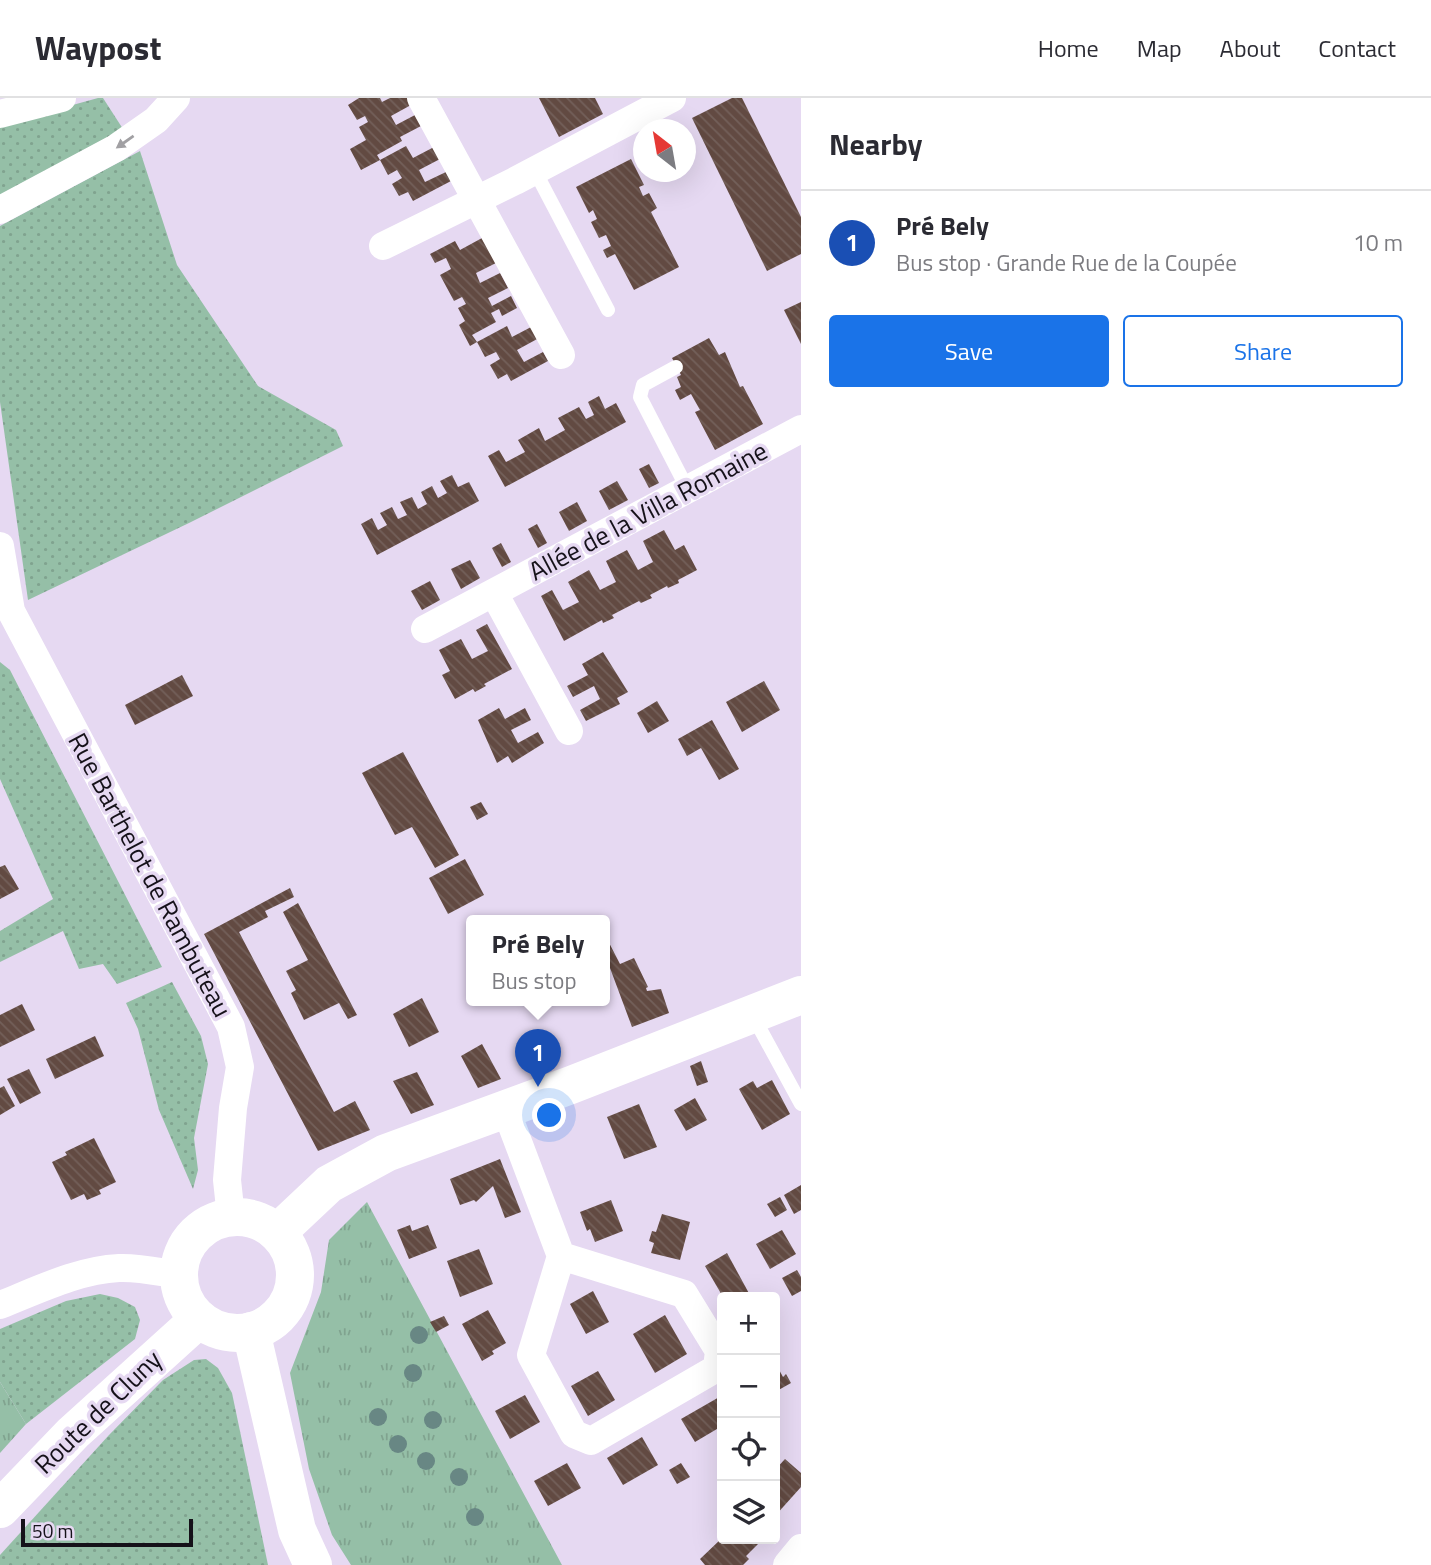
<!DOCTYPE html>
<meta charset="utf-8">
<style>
body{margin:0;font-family:"Titillium Web",sans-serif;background:#f7f7f7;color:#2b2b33}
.controls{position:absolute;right:21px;bottom:21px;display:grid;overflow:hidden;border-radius:7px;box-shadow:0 7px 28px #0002}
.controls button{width:63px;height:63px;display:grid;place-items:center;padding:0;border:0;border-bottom:2px solid #e1e1e2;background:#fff;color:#2b2b33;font:35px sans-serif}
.compass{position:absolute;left:633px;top:21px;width:63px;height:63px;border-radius:50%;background:#fff;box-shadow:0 7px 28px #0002;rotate:329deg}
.scale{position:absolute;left:21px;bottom:18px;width:172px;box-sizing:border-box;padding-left:7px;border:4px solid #151119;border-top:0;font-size:19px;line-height:24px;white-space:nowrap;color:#151119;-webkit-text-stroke:5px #e6d9f2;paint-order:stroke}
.you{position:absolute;left:550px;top:1018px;width:24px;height:24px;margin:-18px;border:5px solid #fff;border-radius:50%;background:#1a73e8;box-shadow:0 0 0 10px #1a73e833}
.badge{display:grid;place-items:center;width:46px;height:46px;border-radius:50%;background:#1a73e8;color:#fff;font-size:23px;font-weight:700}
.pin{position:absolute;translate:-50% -58px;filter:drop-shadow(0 2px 4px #0008)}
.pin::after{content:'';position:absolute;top:37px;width:24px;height:21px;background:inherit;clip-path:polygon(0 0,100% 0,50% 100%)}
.popup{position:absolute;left:466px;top:817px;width:144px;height:91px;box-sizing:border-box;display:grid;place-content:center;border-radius:7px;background:#fff;filter:drop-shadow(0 2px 5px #0005);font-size:23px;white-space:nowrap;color:#7c7c81}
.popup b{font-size:26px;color:#2b2b33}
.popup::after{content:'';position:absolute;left:50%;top:100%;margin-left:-14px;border:14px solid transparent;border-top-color:#fff}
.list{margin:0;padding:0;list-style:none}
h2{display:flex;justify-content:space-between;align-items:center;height:91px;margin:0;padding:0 28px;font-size:30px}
h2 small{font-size:23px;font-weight:400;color:#7c7c81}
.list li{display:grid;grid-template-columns:46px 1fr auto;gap:21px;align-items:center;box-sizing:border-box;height:105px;padding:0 28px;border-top:2px solid #e1e1e2}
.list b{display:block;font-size:26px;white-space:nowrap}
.list p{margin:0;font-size:23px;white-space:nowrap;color:#7c7c81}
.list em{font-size:23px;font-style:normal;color:#7c7c81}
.actions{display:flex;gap:14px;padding:21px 28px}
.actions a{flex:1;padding:16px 0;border:2px solid #1a73e8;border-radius:7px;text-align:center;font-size:24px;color:#1a73e8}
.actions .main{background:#1a73e8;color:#fff}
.icon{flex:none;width:38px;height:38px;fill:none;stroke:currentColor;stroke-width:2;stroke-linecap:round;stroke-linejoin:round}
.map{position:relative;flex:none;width:801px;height:1467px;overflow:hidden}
header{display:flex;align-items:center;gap:42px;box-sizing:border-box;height:98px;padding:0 35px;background:#fff;border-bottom:2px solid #e1e1e2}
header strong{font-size:33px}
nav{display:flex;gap:38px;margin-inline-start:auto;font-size:24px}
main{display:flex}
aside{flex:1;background:#fff}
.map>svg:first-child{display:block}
.grass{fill:url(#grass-dots)}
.park{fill:url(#park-tufts)}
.building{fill:url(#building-back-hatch)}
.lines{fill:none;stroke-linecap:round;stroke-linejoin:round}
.lane{stroke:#fff;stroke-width:14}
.street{stroke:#fff;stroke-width:28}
.secondary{stroke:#fff;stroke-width:38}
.tree{fill:#688784}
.oneway{fill:#a1a0a3}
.labels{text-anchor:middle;stroke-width:7;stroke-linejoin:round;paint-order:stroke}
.street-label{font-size:26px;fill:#151119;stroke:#e6d9f2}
</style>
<header>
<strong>Waypost</strong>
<nav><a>Home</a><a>Map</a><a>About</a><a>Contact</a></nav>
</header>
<main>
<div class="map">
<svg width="801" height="1467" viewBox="0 0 801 1467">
<defs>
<pattern id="grass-dots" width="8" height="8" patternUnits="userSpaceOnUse" patternTransform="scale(1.75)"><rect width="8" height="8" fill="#95bfa7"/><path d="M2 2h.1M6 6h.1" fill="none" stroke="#80a38f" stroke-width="1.8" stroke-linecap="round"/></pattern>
<pattern id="park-tufts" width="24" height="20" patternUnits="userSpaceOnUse" patternTransform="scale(1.75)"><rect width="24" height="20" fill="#95bfa7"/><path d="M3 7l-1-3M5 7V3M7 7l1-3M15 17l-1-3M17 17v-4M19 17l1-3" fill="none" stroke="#80a38f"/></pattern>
<pattern id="building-back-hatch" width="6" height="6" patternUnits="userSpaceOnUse" patternTransform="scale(1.75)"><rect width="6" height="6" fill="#624a42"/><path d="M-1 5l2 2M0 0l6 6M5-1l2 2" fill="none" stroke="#73605a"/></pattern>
</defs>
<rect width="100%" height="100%" fill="#e6d9f2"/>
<g class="grass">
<polygon points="98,0 103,0 123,31 0,97 0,27"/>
<polygon points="140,53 177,167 258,288 336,332 343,348 189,425 28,502 0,304 0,128"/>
<polygon points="0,564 10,572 162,869 117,886 103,866 79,871 63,833 0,864 0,833 53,801 0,681"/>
<polygon points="172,884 201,938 208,966 194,1040 198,1072 193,1091 159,1012 138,931 126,905"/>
<polygon points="100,1196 118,1200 135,1209 140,1222 135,1241 26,1326 0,1284 0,1231 66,1203"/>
<polygon points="206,1261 218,1270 232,1295 268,1467 0,1467 0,1457 109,1337 163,1282 194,1262"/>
</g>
<g class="park">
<polygon points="367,1104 562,1467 351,1467 332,1437 309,1371 290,1275 321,1194 329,1142"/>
<polygon points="0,1284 26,1326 0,1355"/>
</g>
<g class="building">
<polygon points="359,0 380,0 382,4 390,0 407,0 411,7 391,18 396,27 415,17 421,28 400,39 402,43 377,57 380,62 406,48 413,60 434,49 440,61 419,72 425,84 446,74 451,83 413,103 408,94 399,98 392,86 402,80 397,72 388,77 380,62 361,72 350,51 366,42 359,29 368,24 365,18 357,22 348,7"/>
<polygon points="539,0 595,0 603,16 559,39"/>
<polygon points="732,0 742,0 801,119 801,156 767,173 692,20"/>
<polygon points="631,61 644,87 639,89 643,98 649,95 657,110 651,114 679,169 634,192 615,156 607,160 603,152 611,148 606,137 599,140 591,124 597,121 593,112 589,115 576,89"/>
<polygon points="482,140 496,165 476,175 480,185 500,175 508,190 488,200 492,208 511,198 517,210 502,218 499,211 491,215 496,224 472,237 477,244 470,248 459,227 465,223 458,210 466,206 462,199 454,203 440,177 451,171 446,160 435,165 430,156 455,143 460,152"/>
<polygon points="801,204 801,246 784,212"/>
<polygon points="507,228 512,239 533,228 539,240 517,252 524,264 543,254 548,263 511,283 507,276 498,281 490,267 500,261 496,254 485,259 477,244"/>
<polygon points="709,240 719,257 725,254 740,289 743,288 763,326 715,352 695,314 700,312 691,296 680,302 675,292 681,289 677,279 681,277 672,260"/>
<polygon points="599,298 605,311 616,305 626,324 505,389 488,358 499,352 506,364 525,354 518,342 539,330 545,343 565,332 558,320 579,309 586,321 594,317 588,304"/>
<polygon points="649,366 659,385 649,390 639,371"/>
<polygon points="452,377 458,389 469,384 479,403 377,457 361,426 372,420 378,432 387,427 380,415 392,409 398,421 407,417 400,404 412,399 418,411 427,406 421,394 432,388 438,400 447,395 440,383"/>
<polygon points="617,383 628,402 609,412 599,393"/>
<polygon points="577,404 587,423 569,433 559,414"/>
<polygon points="537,426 547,445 538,450 528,431"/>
<polygon points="664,432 675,452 684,447 697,472 678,482 679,485 668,490 667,488 650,497 652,500 641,505 639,503 612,517 614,520 603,525 602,522 564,543 541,498 552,492 563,512 579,504 568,484 589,472 600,492 616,484 606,463 627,452 638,472 653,464 643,443"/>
<polygon points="501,445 511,464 502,469 492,450"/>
<polygon points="470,462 480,480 461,491 451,471"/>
<polygon points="430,483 440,502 422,512 411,493"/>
<polygon points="487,526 512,571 484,586 486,588 475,594 473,591 455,601 442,577 450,573 439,552 461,541 472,561 488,553 476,532"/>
<polygon points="603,554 628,594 617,600 620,606 586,623 580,612 600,601 594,588 573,599 567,588 588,577 582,566"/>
<polygon points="182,577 193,598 135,627 125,607"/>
<polygon points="764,583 780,612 742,634 726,604"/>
<polygon points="657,603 669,623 648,635 637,615"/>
<polygon points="499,610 505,621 525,610 531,622 511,632 518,645 538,634 544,645 512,665 508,658 497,665 478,622"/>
<polygon points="712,622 739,671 719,682 701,650 687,658 678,641"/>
<polygon points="403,654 459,757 435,770 412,729 395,737 362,675"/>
<polygon points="481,704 488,716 477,722 470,709"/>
<polygon points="465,761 484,797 448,816 429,780"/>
<polygon points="5,767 19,791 0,801 0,769"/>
<polygon points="290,790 294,799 265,813 268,819 239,834 334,1014 355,1003 370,1032 318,1053 204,836"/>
<polygon points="298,805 357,917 348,921 339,905 304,922 291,895 296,892 286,873 308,862 283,814"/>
<polygon points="605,837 620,866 634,860 648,889 646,890 647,893 661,891 669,915 632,929 610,870 605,873"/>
<polygon points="422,900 439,934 409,949 393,916"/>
<polygon points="22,906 35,932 0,949 0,917"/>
<polygon points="95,938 104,958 55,981 46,961"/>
<polygon points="482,946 501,981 478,990 461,958"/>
<polygon points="701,963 708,984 697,988 690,968"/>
<polygon points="29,971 41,995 20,1006 7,981"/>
<polygon points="417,974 434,1007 411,1016 393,983"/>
<polygon points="772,982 790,1016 762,1032 739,991 753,983 757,990"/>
<polygon points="4,988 15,1008 0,1017 0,990"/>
<polygon points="695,1000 707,1022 686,1033 674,1012"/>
<polygon points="639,1006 657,1049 624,1061 607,1019"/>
<polygon points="94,1040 116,1084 99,1092 101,1096 87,1102 84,1096 71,1102 52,1064 67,1057 65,1054"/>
<polygon points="500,1061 521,1114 505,1120 493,1088 476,1104 474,1102 460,1107 450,1081"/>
<polygon points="801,1087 801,1112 794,1116 784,1097"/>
<polygon points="780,1099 787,1112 775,1119 767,1106"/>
<polygon points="611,1102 623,1133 595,1144 590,1131 587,1133 580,1114"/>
<polygon points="662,1116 690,1124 680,1162 651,1155 654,1145 649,1143 652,1133 656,1134"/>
<polygon points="410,1127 412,1133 428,1127 437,1150 409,1161 397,1132"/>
<polygon points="782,1132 796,1156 770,1171 756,1146"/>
<polygon points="479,1151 493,1186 460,1199 447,1163"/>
<polygon points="727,1155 751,1199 723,1199 705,1168"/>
<polygon points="797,1172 801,1179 801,1193 792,1198 782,1180"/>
<polygon points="593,1193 609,1224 586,1236 570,1206"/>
<polygon points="488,1212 506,1245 492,1253 494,1256 482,1263 462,1226"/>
<polygon points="665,1217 687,1256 655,1275 633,1236"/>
<polygon points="444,1218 449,1227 436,1234 430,1224"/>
<polygon points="775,1264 783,1279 786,1276 791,1285 775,1294"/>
<polygon points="598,1273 615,1302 588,1318 571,1288"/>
<polygon points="525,1297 540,1324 510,1341 495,1313"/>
<polygon points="721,1298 722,1328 695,1344 681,1321"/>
<polygon points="642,1339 658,1367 623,1387 607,1360"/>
<polygon points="785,1361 801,1375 801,1389 775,1418 775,1372"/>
<polygon points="567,1365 581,1390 548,1408 534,1383"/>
<polygon points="681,1365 690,1379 677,1386 669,1372"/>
<polygon points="721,1441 753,1441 758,1446 746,1458 749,1461 743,1467 705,1467 700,1461"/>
</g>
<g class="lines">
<g class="lane">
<polyline points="535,73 608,212"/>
<polyline points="676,269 643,287 640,299 688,392"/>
<polyline points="753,918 801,1006"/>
</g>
<g class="street">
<polyline points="421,0 561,257"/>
<polyline points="0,16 62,0"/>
<polyline points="0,112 116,50 156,22 176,0"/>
<polyline points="383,148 515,83 672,0"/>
<polyline points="0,448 11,513 231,929 240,969 233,1010 227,1082 231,1119"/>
<polyline points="494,495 569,633"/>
<polyline points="425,531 801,331"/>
<polyline points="506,1012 561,1158 531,1257 574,1336 591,1343 717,1270 719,1253 684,1196 561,1158"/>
<path d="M0 1207C38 1192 78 1172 119 1170 138 1169 159 1174 179 1177"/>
<polyline points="787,1467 801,1450"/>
</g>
<g class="secondary">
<circle cx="237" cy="1177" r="58"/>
<polyline points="278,1134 329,1086 386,1055 571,987 801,897"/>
<polyline points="251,1233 297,1432 313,1467"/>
<polyline points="0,1411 73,1335 199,1221"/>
</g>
</g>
<g class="tree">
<circle cx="419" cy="1237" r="9"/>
<circle cx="413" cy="1275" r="9"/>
<circle cx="378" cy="1319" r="9"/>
<circle cx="433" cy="1322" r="9"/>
<circle cx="398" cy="1346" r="9"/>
<circle cx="426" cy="1363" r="9"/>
<circle cx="459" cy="1379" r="9"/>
<circle cx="475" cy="1419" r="9"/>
</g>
<defs><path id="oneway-solid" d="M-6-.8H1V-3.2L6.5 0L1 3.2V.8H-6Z" transform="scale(1.75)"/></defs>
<use class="oneway" href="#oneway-solid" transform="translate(125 44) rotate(145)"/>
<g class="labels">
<g class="street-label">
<text transform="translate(648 413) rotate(-28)" y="9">Allée de la Villa Romaine</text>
<text transform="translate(150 777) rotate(62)" y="9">Rue Barthelot de Rambuteau</text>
<text transform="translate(98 1314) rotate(-44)" y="9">Route de Cluny</text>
</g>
</g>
</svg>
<div class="controls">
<button>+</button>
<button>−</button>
<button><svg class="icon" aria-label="locate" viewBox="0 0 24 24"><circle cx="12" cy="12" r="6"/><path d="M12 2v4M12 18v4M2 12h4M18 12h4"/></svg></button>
<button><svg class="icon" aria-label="layers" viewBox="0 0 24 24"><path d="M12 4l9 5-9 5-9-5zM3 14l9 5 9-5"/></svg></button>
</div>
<svg class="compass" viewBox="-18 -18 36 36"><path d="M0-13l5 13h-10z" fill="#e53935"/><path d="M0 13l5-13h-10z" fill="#7c7c81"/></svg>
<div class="scale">50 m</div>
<div class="you"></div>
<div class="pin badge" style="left:538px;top:989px;background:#1a4fb4">1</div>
<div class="popup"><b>Pré Bely</b>Bus stop</div>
</div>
<aside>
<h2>Nearby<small></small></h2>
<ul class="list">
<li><span class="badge" style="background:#1a4fb4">1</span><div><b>Pré Bely</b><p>Bus stop · Grande Rue de la Coupée</p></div><em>10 m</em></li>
</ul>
<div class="actions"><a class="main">Save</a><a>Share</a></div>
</aside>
</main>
